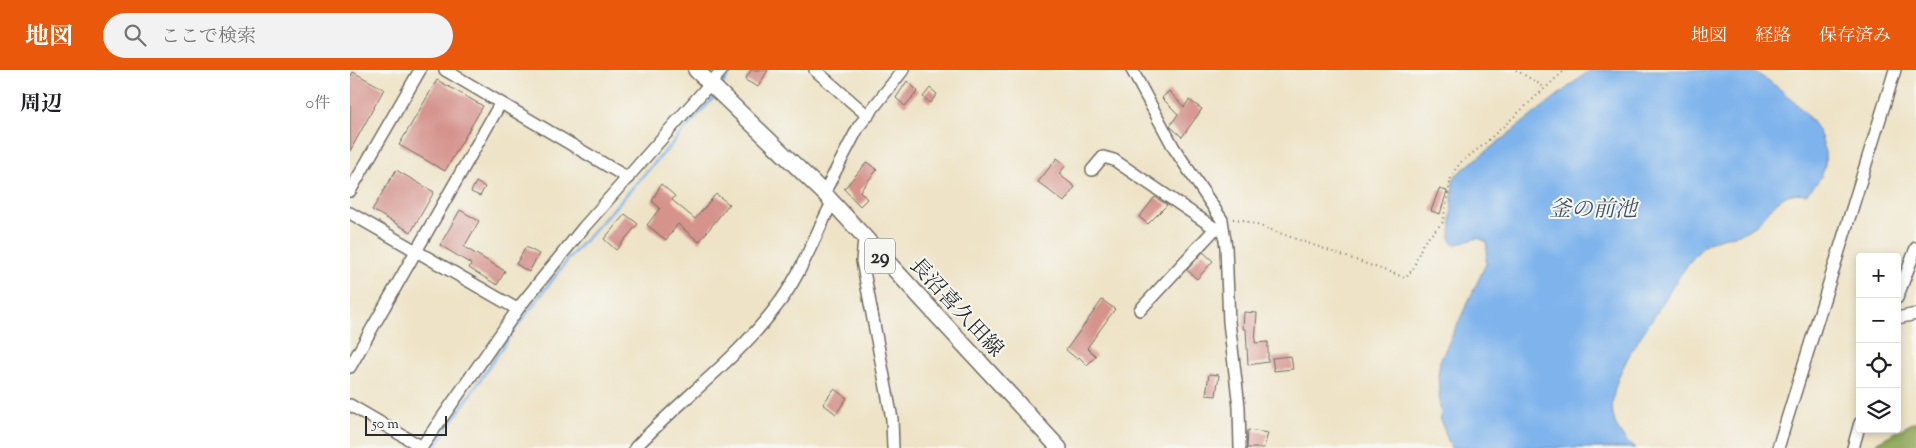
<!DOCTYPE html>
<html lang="ja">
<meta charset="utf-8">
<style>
body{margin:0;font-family:"Sorts Mill Goudy","Noto Serif JP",serif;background:#f2f2f2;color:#202124}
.controls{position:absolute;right:15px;bottom:15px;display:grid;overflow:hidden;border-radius:5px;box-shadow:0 2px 8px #0003}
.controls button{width:45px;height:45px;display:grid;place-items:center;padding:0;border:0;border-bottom:1px solid #e0e0e0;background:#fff;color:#202124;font:25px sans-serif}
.scale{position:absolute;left:15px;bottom:12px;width:82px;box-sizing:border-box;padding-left:5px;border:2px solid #2b2b2b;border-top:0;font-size:14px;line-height:18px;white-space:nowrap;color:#2b2b2b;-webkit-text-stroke:4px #f6f6f2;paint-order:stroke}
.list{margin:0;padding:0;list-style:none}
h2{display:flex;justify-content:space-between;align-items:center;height:65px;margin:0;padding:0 20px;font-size:21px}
h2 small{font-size:16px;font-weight:400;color:#757577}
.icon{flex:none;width:28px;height:28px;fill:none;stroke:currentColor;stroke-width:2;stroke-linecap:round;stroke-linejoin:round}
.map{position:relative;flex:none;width:1566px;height:378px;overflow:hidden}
header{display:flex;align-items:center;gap:30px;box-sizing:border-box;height:70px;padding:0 25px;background:#ea580c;color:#fff}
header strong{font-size:24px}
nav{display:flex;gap:28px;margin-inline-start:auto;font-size:18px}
.search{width:350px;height:45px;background:#f2f2f2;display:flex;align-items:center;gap:12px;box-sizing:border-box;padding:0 18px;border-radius:28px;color:#757577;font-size:19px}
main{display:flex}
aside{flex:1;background:#fff}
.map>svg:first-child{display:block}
.forest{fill:#8aa455;stroke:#5a6840}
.water{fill:#7eb3ec;stroke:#546f8c}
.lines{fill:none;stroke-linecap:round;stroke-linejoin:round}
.stream{stroke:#7eb3ec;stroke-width:3}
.building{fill:#d5938c}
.minor-casing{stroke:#6f6b61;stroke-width:14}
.major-casing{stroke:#6f6b61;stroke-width:18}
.path{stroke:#6f6b61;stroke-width:2;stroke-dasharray:1 4;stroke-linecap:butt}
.minor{stroke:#fff;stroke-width:11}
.major{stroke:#fff;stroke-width:15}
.labels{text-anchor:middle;stroke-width:4;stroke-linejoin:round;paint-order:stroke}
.shield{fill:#f6f6f2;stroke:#686867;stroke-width:1}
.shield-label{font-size:20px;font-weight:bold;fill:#2b2b2b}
.street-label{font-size:21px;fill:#2b2b2b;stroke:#f6f6f2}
.water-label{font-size:22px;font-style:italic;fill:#445465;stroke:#f6f6f2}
</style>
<header>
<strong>地図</strong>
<div class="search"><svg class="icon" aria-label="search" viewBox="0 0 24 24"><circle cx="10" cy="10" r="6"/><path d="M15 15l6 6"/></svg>ここで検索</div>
<nav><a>地図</a><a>経路</a><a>保存済み</a></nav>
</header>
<main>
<aside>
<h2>周辺<small>0件</small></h2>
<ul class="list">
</ul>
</aside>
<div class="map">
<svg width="1566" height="378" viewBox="0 0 1566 378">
<rect width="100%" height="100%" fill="#f6f6f2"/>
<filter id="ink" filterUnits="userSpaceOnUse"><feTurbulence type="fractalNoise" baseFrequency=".02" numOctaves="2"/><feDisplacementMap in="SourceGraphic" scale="10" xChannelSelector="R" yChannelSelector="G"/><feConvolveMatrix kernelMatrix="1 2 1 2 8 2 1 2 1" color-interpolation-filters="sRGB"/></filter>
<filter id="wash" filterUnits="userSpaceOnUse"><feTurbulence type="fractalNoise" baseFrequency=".0096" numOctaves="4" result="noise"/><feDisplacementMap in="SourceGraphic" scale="20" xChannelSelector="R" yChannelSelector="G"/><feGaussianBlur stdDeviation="1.12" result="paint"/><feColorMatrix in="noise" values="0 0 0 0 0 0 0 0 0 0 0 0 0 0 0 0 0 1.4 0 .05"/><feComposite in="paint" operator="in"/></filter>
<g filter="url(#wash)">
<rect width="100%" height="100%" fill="#eee3c6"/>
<polygon class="forest" points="1566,351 1566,378 1525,378 1527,372"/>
<path class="water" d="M1240 0C1277 0 1314 0 1351 0 1365 0 1383 0 1397 0 1419 5 1464 46 1471 67 1480 93 1475 107 1456 124 1425 119 1422 146 1398 160 1382 169 1364 165 1350 180 1333 198 1320 221 1307 242 1282 280 1234 341 1285 378H1101L1091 352 1088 306 1090 291 1136 194 1137 172 1128 168 1103 175 1100 167 1103 111 1106 105Z"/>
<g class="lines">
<g class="stream">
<polyline points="371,17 381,0"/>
<polyline points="84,378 164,260 220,187 365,26"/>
</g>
</g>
<g id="blocks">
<g class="building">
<polygon points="401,0 418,0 408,17 395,10"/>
<polygon points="3,2 34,19 0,81 0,7"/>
<polygon points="87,10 133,36 95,101 49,75"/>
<polygon points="557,11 568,21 555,36 546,28"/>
<polygon points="580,18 587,24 580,33 573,27"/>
<polygon points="819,21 834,37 839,30 852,39 832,67 820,56 828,44 812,28"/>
<polygon points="707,88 716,95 709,104 725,117 714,132 688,112"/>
<polygon points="517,92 527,100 510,121 517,129 510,136 494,119"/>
<polygon points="46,100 84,122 61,162 22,140"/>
<polygon points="126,112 135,117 130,126 121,122"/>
<polygon points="311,114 325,126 322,130 345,149 366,124 379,134 349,172 328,154 316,170 297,155 310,138 302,131"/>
<polygon points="1089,119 1097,121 1090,144 1081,141"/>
<polygon points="805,127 817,135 798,154 789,147"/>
<polygon points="110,140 129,151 114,177 155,201 147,215 119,198 121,194 90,175"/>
<polygon points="275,144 288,154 266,180 254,169"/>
<polygon points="176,177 189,184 179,202 166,194"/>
<polygon points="853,182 863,191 847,209 837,200"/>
<polygon points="752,230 765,239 737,278 746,286 737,295 729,287 727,289 716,280"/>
<polygon points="894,242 907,243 905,273 918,272 918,292 898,295 896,259 893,259"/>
<polygon points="941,286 943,299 924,301 922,288"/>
<polygon points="859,304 869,305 866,326 856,325"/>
<polygon points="484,319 497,328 486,344 473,334"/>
<polygon points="898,360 918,363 914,378 897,378"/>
</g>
</g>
</g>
<g filter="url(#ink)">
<use href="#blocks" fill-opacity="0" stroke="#6f6b61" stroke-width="1"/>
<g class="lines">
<g class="minor-casing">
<g id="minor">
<polyline points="95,0 278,108"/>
<polyline points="465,0 518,46"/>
<polyline points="782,0 824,78 872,150 876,177 879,252 889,337 890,378"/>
<polyline points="742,100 753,87 764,90 866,159"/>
<polyline points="0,121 70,0"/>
<polyline points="474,123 509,56 553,0"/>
<polyline points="0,143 167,239"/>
<polyline points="514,169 512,191 542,349 543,378"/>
<polyline points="1547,228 1566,178"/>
<polyline points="790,240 863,161 871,156"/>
<polyline points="1547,248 1566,244"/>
<polyline points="0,297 150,34"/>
<polyline points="0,335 72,377"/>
<polyline points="71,378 170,236 234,157 372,0"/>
<path d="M285 378C330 330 386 290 426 237 450 207 464 167 482 133"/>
<polyline points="1428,378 1545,0"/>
<polyline points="1503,378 1510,353"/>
</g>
</g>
<g class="major-casing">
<polyline id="major" points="346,0 474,123 709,378"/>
</g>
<g class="path">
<polyline points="1166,0 1196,18"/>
<polyline points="883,149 893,150 1056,208 1063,199 1073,173 1093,152 1101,107 1105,100 1111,92 1132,76 1215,0"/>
</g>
<use href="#minor" class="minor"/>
<use href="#major" class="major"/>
</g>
</g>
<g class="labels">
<rect class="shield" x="515" y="168.5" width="30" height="35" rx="4"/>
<g class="shield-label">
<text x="530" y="193">29</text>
</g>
<g class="street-label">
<text transform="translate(607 237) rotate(47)" y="7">長沼喜久田線</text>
</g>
<g class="water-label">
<text x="1243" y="146">釜の前池</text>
</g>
</g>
</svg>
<div class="controls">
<button>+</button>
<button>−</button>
<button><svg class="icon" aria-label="locate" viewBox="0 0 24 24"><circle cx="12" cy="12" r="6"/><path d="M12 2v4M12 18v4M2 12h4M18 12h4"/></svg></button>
<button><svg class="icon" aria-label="layers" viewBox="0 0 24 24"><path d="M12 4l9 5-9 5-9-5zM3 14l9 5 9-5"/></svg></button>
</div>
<div class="scale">50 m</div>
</div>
</main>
